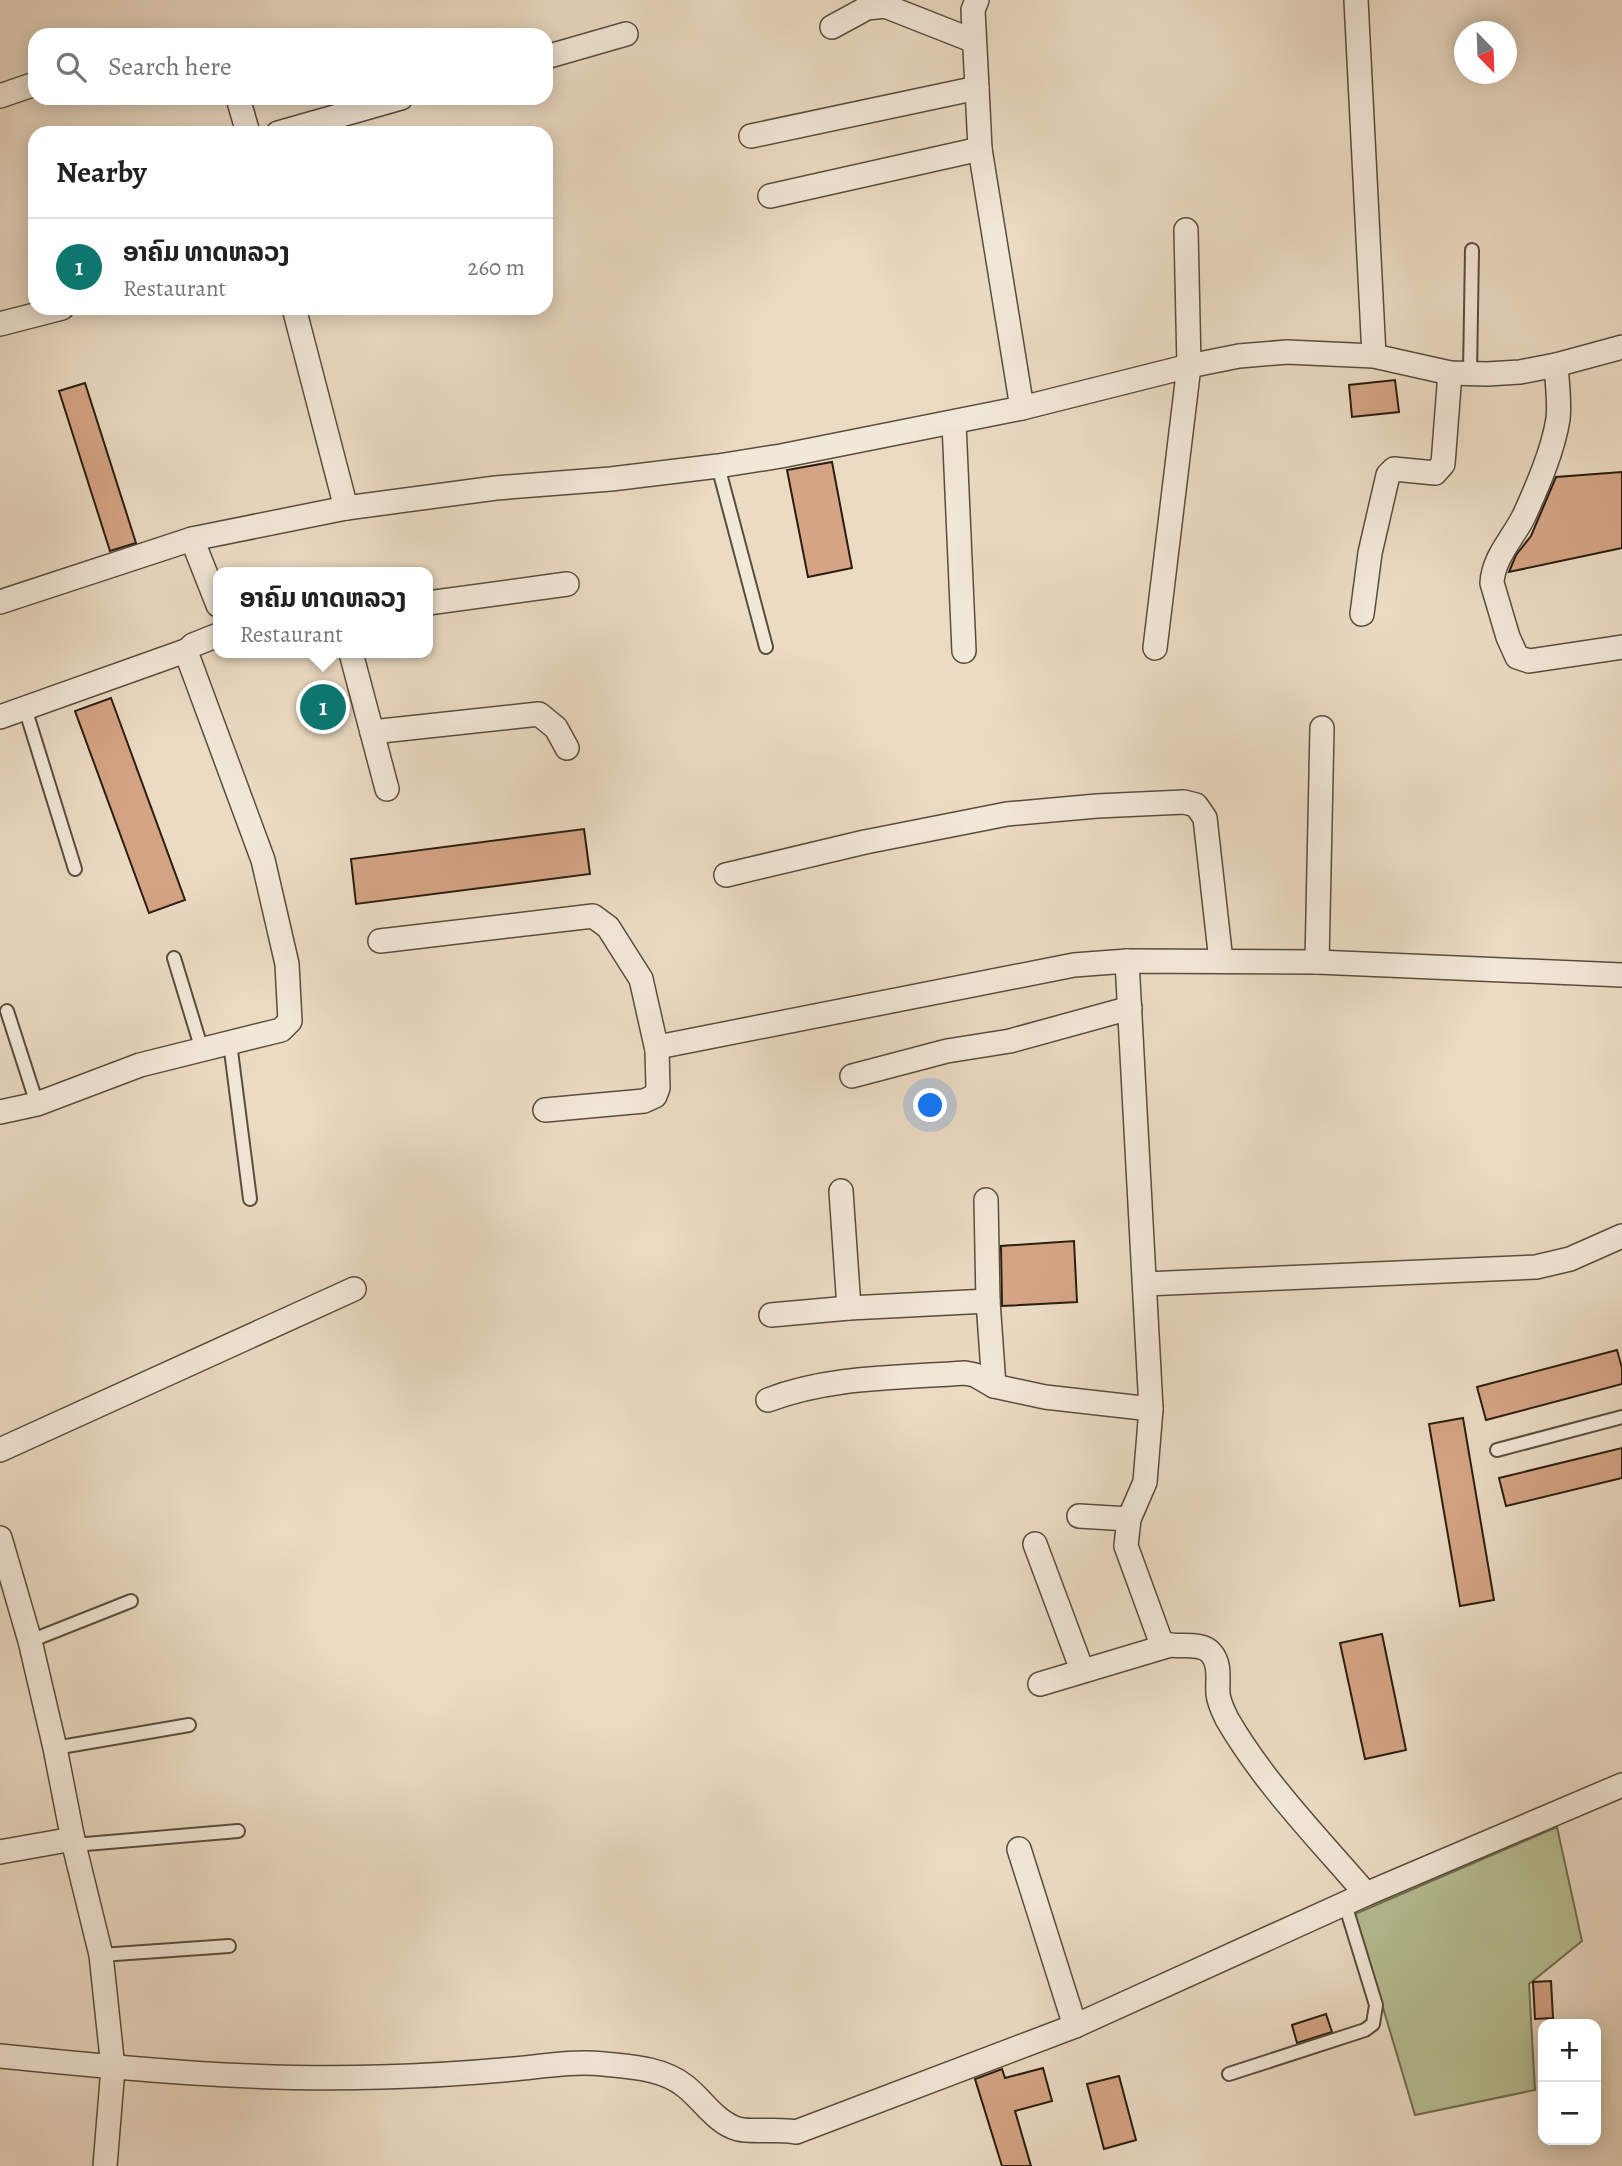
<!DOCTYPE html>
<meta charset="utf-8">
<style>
body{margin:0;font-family:Alegreya,"Noto Sans Lao",serif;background:#f6f6f6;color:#222}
.controls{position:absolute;right:21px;bottom:21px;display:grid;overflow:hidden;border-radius:14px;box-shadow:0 4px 18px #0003}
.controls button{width:63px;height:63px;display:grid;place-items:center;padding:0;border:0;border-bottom:2px solid #e0e0e0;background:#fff;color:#222;font:35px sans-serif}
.compass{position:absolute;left:1454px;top:21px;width:63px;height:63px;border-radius:50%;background:#fff;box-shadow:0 4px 18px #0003;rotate:157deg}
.you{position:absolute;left:931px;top:1106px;width:24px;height:24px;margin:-18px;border:5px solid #fff;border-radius:50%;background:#1a73e8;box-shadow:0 0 0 10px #1a73e833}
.badge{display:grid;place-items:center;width:46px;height:46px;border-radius:50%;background:#0f766e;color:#fff;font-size:23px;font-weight:700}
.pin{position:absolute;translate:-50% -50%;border:4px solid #fff;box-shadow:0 2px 7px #0006}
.popup{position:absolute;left:213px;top:567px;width:220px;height:91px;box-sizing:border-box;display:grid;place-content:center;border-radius:14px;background:#fff;filter:drop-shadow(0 2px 5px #0005);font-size:23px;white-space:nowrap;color:#767676}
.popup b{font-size:26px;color:#222}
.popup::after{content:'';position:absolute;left:50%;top:100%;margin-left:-14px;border:14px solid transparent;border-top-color:#fff}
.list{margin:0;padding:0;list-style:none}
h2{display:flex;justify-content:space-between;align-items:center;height:91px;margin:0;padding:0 28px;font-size:30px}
h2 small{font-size:23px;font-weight:400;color:#767676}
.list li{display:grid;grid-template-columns:46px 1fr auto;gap:21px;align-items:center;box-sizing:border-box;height:98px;padding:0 28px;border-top:2px solid #e0e0e0}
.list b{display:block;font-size:26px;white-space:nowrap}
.list p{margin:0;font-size:23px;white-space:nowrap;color:#767676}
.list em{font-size:23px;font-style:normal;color:#767676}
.icon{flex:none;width:38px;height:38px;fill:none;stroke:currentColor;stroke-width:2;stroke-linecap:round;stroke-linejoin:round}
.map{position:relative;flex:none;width:1622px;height:2166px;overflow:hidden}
.search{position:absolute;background:#fff;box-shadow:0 4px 18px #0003;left:28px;top:28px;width:525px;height:77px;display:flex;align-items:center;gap:18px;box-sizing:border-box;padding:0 24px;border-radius:21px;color:#767676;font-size:26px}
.panel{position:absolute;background:#fff;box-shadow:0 4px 18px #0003;left:28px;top:126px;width:525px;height:189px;border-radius:21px}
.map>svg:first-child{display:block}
.green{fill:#b6c094;stroke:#706f52;stroke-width:2}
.building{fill:#d5a485;stroke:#291e11;stroke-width:2}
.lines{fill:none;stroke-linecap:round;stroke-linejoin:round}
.lane-casing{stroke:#5a4d3e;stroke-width:16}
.street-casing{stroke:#5a4d3e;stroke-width:26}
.lane{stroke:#f2e8d8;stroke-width:12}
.street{stroke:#f2e8d8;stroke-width:23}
</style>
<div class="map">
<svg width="1622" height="2166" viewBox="0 0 1622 2166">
<rect width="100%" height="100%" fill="#ebdbc3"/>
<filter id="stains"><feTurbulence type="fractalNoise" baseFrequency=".00286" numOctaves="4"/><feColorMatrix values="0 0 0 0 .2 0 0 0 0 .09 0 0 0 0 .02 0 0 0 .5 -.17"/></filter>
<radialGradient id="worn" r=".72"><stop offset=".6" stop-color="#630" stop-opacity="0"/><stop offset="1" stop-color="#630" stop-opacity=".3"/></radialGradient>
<polygon class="green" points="1557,1827 1582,1941 1529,1984 1535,2090 1415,2115 1355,1914"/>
<g class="building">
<polygon points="1395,380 1399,412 1352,417 1349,385"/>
<polygon points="85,383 136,543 110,551 59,391"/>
<polygon points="832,462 852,568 808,577 787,470"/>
<polygon points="1622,472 1622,548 1509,572 1516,555 1531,536 1556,477"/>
<polygon points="111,698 185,900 149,913 75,711"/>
<polygon points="584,829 590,874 356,904 351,859"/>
<polygon points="1074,1241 1077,1302 1002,1306 1001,1246"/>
<polygon points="1617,1350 1622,1368 1622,1384 1486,1420 1477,1387"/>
<polygon points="1463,1418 1494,1600 1460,1606 1429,1424"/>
<polygon points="1622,1448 1622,1478 1506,1506 1499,1478"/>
<polygon points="1382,1634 1406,1750 1365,1759 1340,1643"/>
<polygon points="1551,1981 1553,2018 1535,2019 1533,1982"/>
<polygon points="1326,2014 1332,2032 1297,2043 1292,2025"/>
<polygon points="1043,2068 1052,2101 1015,2111 1031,2166 1002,2166 975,2079 1002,2069 1005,2078"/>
<polygon points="1119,2076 1136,2140 1104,2149 1087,2084"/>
</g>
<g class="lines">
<g class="lane-casing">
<g id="lane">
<polyline points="1470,373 1472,250"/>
<polyline points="718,466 766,647"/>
<polyline points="25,708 75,869"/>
<polyline points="174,958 202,1050"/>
<polyline points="7,1011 37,1104"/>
<polyline points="230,1043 250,1199"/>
<polyline points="1497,1450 1622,1417"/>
<polyline points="30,1641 131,1601"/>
<polyline points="55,1748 189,1725"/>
<polyline points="74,1845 238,1831"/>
<polyline points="101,1955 229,1946"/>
<polyline points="1229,2074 1365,2030 1373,2024 1376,2005 1345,1904"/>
</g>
</g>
<g class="street-casing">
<g id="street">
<polyline points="1356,0 1374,356"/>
<polyline points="832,27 867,8 885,6 974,41"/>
<polyline points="546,57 626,34"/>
<polyline points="977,88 973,10 977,0"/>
<polyline points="0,96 35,84"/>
<polyline points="238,98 248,133"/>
<polyline points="278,133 401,98"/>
<polyline points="751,136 977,88 980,149 1022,408"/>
<polyline points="770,196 980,149"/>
<polyline points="294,308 346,508"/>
<polyline points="0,324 62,308"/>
<path d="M1556 365C1557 382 1560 402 1558 419 1553 451 1537 487 1524 516 1513 538 1493 558 1492 583L1508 637 1517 657 1529 661 1622 647"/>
<polyline points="954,423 964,651"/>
<polyline points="192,539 218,605"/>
<polyline points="0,602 192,539 346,508 496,488 611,479 718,466 781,456 1022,408 1189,366 1239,356 1287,352 1374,356 1450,373 1487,374 1520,372 1556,365 1622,347"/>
<polyline points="428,603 567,584"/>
<polyline points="1362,614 1370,553 1388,475 1394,469 1435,473 1443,464 1450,373"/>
<polyline points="1155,648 1189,366 1186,230"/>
<polyline points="351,653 387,789"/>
<polyline points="0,717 188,650"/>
<polyline points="372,732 539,714 556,728 567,748"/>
<polyline points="726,875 865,842 1007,814 1097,806 1184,802 1196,805 1205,818 1221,961"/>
<polyline points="380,941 593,916 608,927 641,979 657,1050 658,1088 655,1096 644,1101 545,1110"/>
<path d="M1127 961 1151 1409 1145 1482 1129 1519 1126 1546 1161 1642C1175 1650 1200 1640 1211 1653 1221 1664 1217 1680 1218 1694 1219 1703 1223 1711 1227 1719 1264 1783 1318 1838 1366 1894"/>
<polyline points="1317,962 1322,728"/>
<polyline points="657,1050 663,1046 1074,965 1127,961 1317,962 1622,975"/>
<polyline points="852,1076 947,1051 1010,1041 1130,1008"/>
<polyline points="0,1112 37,1104 140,1065 281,1030 290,1021 287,964 263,860 188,657 188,650 193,645 218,635"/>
<polyline points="841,1191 849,1308"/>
<polyline points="986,1200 988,1301 994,1386"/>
<polyline points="1145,1284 1536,1267 1570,1259 1622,1236"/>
<polyline points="771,1315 849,1308 988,1301"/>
<path d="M768 1400C830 1376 899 1378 965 1373L975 1375 994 1386 1045 1397 1151 1409"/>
<polyline points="0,1450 354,1289"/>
<polyline points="1079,1516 1129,1519"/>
<polyline points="0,1538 30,1641 55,1748 74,1845 101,1955 113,2068 105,2166"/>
<polyline points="1035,1544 1082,1670"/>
<polyline points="1040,1684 1167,1646"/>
<polyline points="1019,1849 1075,2026"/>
<polyline points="0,1852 73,1839"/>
<path d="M0 2056C127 2069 254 2081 381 2077 425 2076 470 2073 514 2069 545 2066 573 2061 604 2064 631 2067 663 2068 685 2086 702 2099 716 2123 738 2129 754 2133 777 2128 796 2132L1075 2026 1366 1894 1622 1785"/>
</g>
</g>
<use href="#lane" class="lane"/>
<use href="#street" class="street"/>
</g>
<rect width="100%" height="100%" filter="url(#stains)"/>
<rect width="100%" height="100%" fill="url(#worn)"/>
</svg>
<div class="controls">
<button>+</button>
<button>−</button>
</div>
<svg class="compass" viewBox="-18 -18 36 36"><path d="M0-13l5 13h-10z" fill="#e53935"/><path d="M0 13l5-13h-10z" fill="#767676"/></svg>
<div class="you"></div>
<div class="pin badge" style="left:323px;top:707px">1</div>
<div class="popup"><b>ອາຄົມ ທາດຫລວງ</b>Restaurant</div>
<div class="search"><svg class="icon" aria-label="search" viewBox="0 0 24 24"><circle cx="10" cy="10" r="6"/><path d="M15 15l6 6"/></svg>Search here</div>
<section class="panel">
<h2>Nearby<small></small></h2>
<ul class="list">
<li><span class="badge">1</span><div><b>ອາຄົມ ທາດຫລວງ</b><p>Restaurant</p></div><em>260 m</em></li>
</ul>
</section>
</div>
